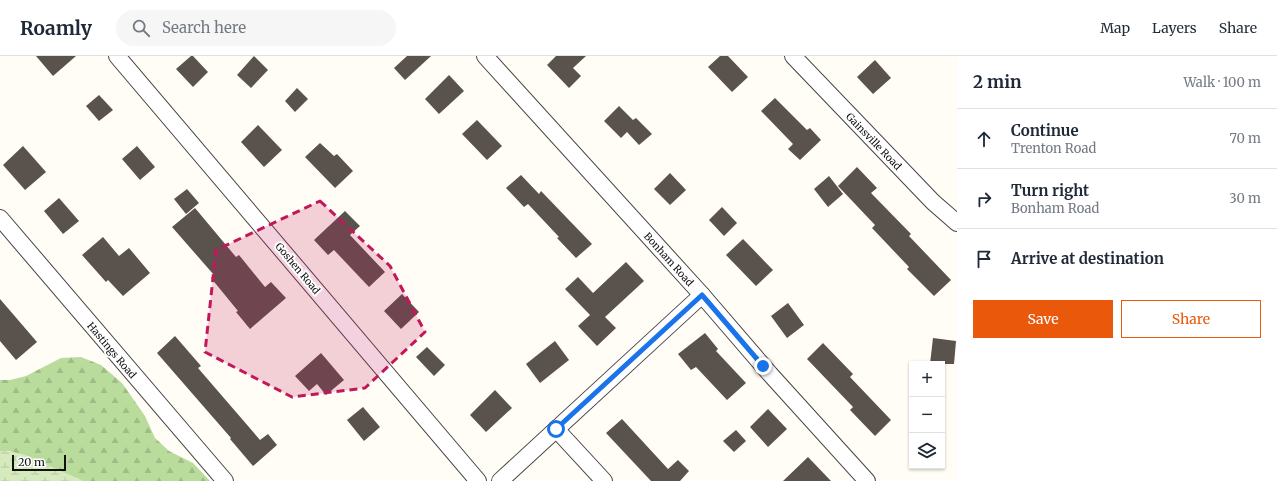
<!DOCTYPE html>
<meta charset="utf-8">
<style>
body{margin:0;font-family:Merriweather,serif;background:#f6f6f7;color:#1f2937}
.controls{position:absolute;right:12px;bottom:12px;display:grid;overflow:hidden;border-radius:0px;box-shadow:0 1px 3px #0004}
.controls button{width:36px;height:36px;display:grid;place-items:center;padding:0;border:0;border-bottom:1px solid #e0e1e3;background:#fff;color:#1f2937;font:20px sans-serif}
.scale{position:absolute;left:12px;bottom:10px;width:54px;box-sizing:border-box;padding-left:4px;border:2px solid #111;border-top:0;font-size:11px;line-height:14px;white-space:nowrap;color:#111;-webkit-text-stroke:3px #fff;paint-order:stroke}
.stop{position:absolute;width:12px;height:12px;margin:-9px;border:3px solid #1a73e8;border-radius:50%;background:#fff}
.stop.end{background:#1a73e8;border-color:#fff;box-shadow:0 1px 4px #0008}
.list{margin:0;padding:0;list-style:none}
h2{display:flex;justify-content:space-between;align-items:center;height:52px;margin:0;padding:0 16px;font-size:17px}
h2 small{font-size:13px;font-weight:400;color:#747a83}
.list li{display:grid;grid-template-columns:26px 1fr auto;gap:12px;align-items:center;box-sizing:border-box;height:60px;padding:0 16px;border-top:1px solid #e0e1e3}
.list b{display:block;font-size:15px;white-space:nowrap}
.list p{margin:0;font-size:13px;white-space:nowrap;color:#747a83}
.list em{font-size:13px;font-style:normal;color:#747a83}
.actions{display:flex;gap:8px;padding:12px 16px}
.actions a{flex:1;padding:9px 0;border:1px solid #ea580c;border-radius:0px;text-align:center;font-size:14px;color:#ea580c}
.actions .main{background:#ea580c;color:#fff}
.icon{flex:none;width:22px;height:22px;fill:none;stroke:currentColor;stroke-width:2;stroke-linecap:round;stroke-linejoin:round}
.map{position:relative;flex:none;width:957px;height:425px;overflow:hidden}
header{display:flex;align-items:center;gap:24px;box-sizing:border-box;height:56px;padding:0 20px;background:#fff;border-bottom:1px solid #e0e1e3}
header strong{font-size:19px}
nav{display:flex;gap:22px;margin-inline-start:auto;font-size:14px}
.search{width:280px;height:36px;background:#f6f6f7;display:flex;align-items:center;gap:10px;box-sizing:border-box;padding:0 14px;border-radius:22px;color:#747a83;font-size:15px}
main{display:flex}
aside{flex:1;background:#fff}
.map>svg:first-child{display:block}
.forest{fill:url(#forest-firs)}
.wetland{fill:url(#wetland-marsh)}
.building{fill:#5a524d}
.lines{fill:none;stroke-linecap:round;stroke-linejoin:round}
.street-casing{stroke:#444;stroke-width:18}
.street{stroke:#fff;stroke-width:16}
.route{stroke:#1a73e8;stroke-width:5}
.marked{fill:#c2185b;fill-opacity:0.2;stroke:#c2185b;stroke-width:3;stroke-dasharray:8 5;stroke-linejoin:round}
.labels{text-anchor:middle;stroke-width:4;stroke-linejoin:round;paint-order:stroke}
.street-label{font-size:10px;fill:#111;stroke:#fff}
</style>
<header>
<strong>Roamly</strong>
<div class="search"><svg class="icon" aria-label="search" viewBox="0 0 24 24"><circle cx="10" cy="10" r="6"/><path d="M15 15l6 6"/></svg>Search here</div>
<nav><a>Map</a><a>Layers</a><a>Share</a></nav>
</header>
<main>
<div class="map">
<svg width="957" height="425" viewBox="0 0 957 425">
<defs>
<pattern id="forest-firs" width="22" height="20" patternUnits="userSpaceOnUse"><rect width="22" height="20" fill="#b9dc9c"/><path d="M5 1l3.5 6h-7zM16 11l3.5 6h-7z" fill="#9ebc85"/></pattern>
<pattern id="wetland-marsh" width="20" height="14" patternUnits="userSpaceOnUse"><rect width="20" height="14" fill="#d5ebbd"/><path d="M1 5h8M5 5V1M11 12h8M15 12V8" fill="none" stroke="#b6c8a1"/></pattern>
</defs>
<rect width="100%" height="100%" fill="#fffdf5"/>
<polygon class="forest" points="81,301 101,309 122,327 145,360 155,382 169,395 193,407 210,425 83,425 9,395 0,395 0,324 10,324 26,320 61,302"/>
<path class="wetland" d="M0 395C24 395 33 403 54 412 63 416 74 420 83 425H0Z"/>
<g class="building">
<polygon points="36,0 76,0 53,20"/>
<polygon points="191,0 193,0 208,16 193,31 176,13"/>
<polygon points="254,0 268,14 251,32 237,19"/>
<polygon points="407,0 431,0 405,24 394,12"/>
<polygon points="556,0 586,0 573,12 581,20 569,32 547,9"/>
<polygon points="720,0 728,0 748,21 732,36 708,11"/>
<polygon points="875,4 891,22 873,38 857,21"/>
<polygon points="449,19 464,35 439,58 425,43"/>
<polygon points="297,32 308,43 295,56 285,45"/>
<polygon points="99,39 113,54 99,65 86,50"/>
<polygon points="775,42 807,74 810,72 821,84 800,104 788,93 793,88 761,55"/>
<polygon points="619,50 633,64 636,62 652,78 639,89 627,76 621,82 604,65"/>
<polygon points="477,64 502,90 487,104 462,78"/>
<polygon points="258,69 282,94 264,111 241,86"/>
<polygon points="320,87 334,100 337,98 353,115 335,132 305,101"/>
<polygon points="23,90 46,116 25,134 3,109"/>
<polygon points="137,90 155,111 140,124 122,103"/>
<polygon points="857,111 877,132 871,137 911,178 909,180 951,224 934,240 907,213 909,211 872,172 875,169 838,130"/>
<polygon points="670,117 686,134 670,149 654,133"/>
<polygon points="521,119 539,138 541,135 592,188 576,202 557,182 559,181 528,148 524,151 506,132"/>
<polygon points="829,120 843,138 828,151 814,133"/>
<polygon points="187,133 199,147 186,158 174,143"/>
<polygon points="59,142 79,165 63,178 44,155"/>
<polygon points="722,151 737,167 724,180 709,164"/>
<polygon points="195,152 236,201 239,199 265,231 271,226 286,242 250,273 236,256 238,255 211,222 214,219 172,171"/>
<polygon points="345,155 360,170 350,179 385,216 369,231 334,194 328,199 314,184"/>
<polygon points="103,181 119,200 129,192 150,217 123,240 108,224 106,226 82,199"/>
<polygon points="743,183 773,214 756,230 726,199"/>
<polygon points="626,206 644,225 605,261 616,272 597,290 578,270 590,259 565,233 578,221 593,237"/>
<polygon points="402,238 419,256 401,273 384,255"/>
<polygon points="0,243 37,286 16,304 0,285"/>
<polygon points="788,247 804,269 787,282 771,260"/>
<polygon points="705,277 718,293 716,295 746,327 727,344 696,311 691,314 678,298"/>
<polygon points="175,280 201,310 198,312 260,384 268,378 277,389 253,410 230,383 231,382 157,297"/>
<polygon points="933,282 956,285 954,308 930,308"/>
<polygon points="555,285 569,304 540,327 526,308"/>
<polygon points="823,287 853,318 850,321 891,364 875,380 850,354 853,351 807,303"/>
<polygon points="427,291 445,309 434,320 416,301"/>
<polygon points="321,297 344,324 326,339 317,328 309,335 295,320"/>
<polygon points="495,334 512,352 486,376 470,359"/>
<polygon points="363,351 380,371 364,385 347,364"/>
<polygon points="768,353 787,373 768,391 750,371"/>
<polygon points="622,363 668,413 678,404 689,415 680,425 651,425 606,377"/>
<polygon points="736,374 746,385 734,396 723,385"/>
<polygon points="808,401 831,425 783,425"/>
</g>
<g class="lines">
<g class="street-casing">
<g id="street">
<polyline points="117,0 478,425"/>
<polyline points="485,0 702,239 770,318 867,425"/>
<polyline points="793,0 933,146 957,167"/>
<polyline points="0,162 225,425"/>
<polyline points="556,373 604,425"/>
<polyline points="500,425 702,239"/>
</g>
</g>
<use href="#street" class="street"/>
</g>
<g class="lines">
<polyline class="route" points="556,373 702,239 763,310"/>
</g>
<path class="marked" d="M320 145 390 210 425 276 365 332 292 341 205 296 216 194Z"/>
<g class="labels">
<g class="street-label">
<text transform="translate(874 85) rotate(46)" y="4">Gainsville Road</text>
<text transform="translate(669 203) rotate(48)" y="4">Bonham Road</text>
<text transform="translate(298 212) rotate(50)" y="4">Goshen Road</text>
<text transform="translate(112 294) rotate(50)" y="4">Hastings Road</text>
</g>
</g>
</svg>
<div class="controls">
<button>+</button>
<button>−</button>
<button><svg class="icon" aria-label="layers" viewBox="0 0 24 24"><path d="M12 4l9 5-9 5-9-5zM3 14l9 5 9-5"/></svg></button>
</div>
<div class="scale">20 m</div>
<div class="stop" style="left:556px;top:373px"></div>
<div class="stop end" style="left:763px;top:310px"></div>
</div>
<aside>
<h2>2 min<small>Walk · 100 m</small></h2>
<ul class="list">
<li><svg class="icon" aria-label="ahead" viewBox="0 0 24 24"><path d="M12 20V5M6 11l6-6 6 6"/></svg><div><b>Continue</b><p>Trenton Road</p></div><em>70 m</em></li>
<li><svg class="icon" aria-label="right" viewBox="0 0 24 24"><path d="M7 20v-9h11M14 6l5 5-5 5"/></svg><div><b>Turn right</b><p>Bonham Road</p></div><em>30 m</em></li>
<li><svg class="icon" aria-label="arrive" viewBox="0 0 24 24"><path d="M6 21V4h12l-3 4 3 4H6"/></svg><div><b>Arrive at destination</b></div></li>
</ul>
<div class="actions"><a class="main">Save</a><a>Share</a></div>
</aside>
</main>
